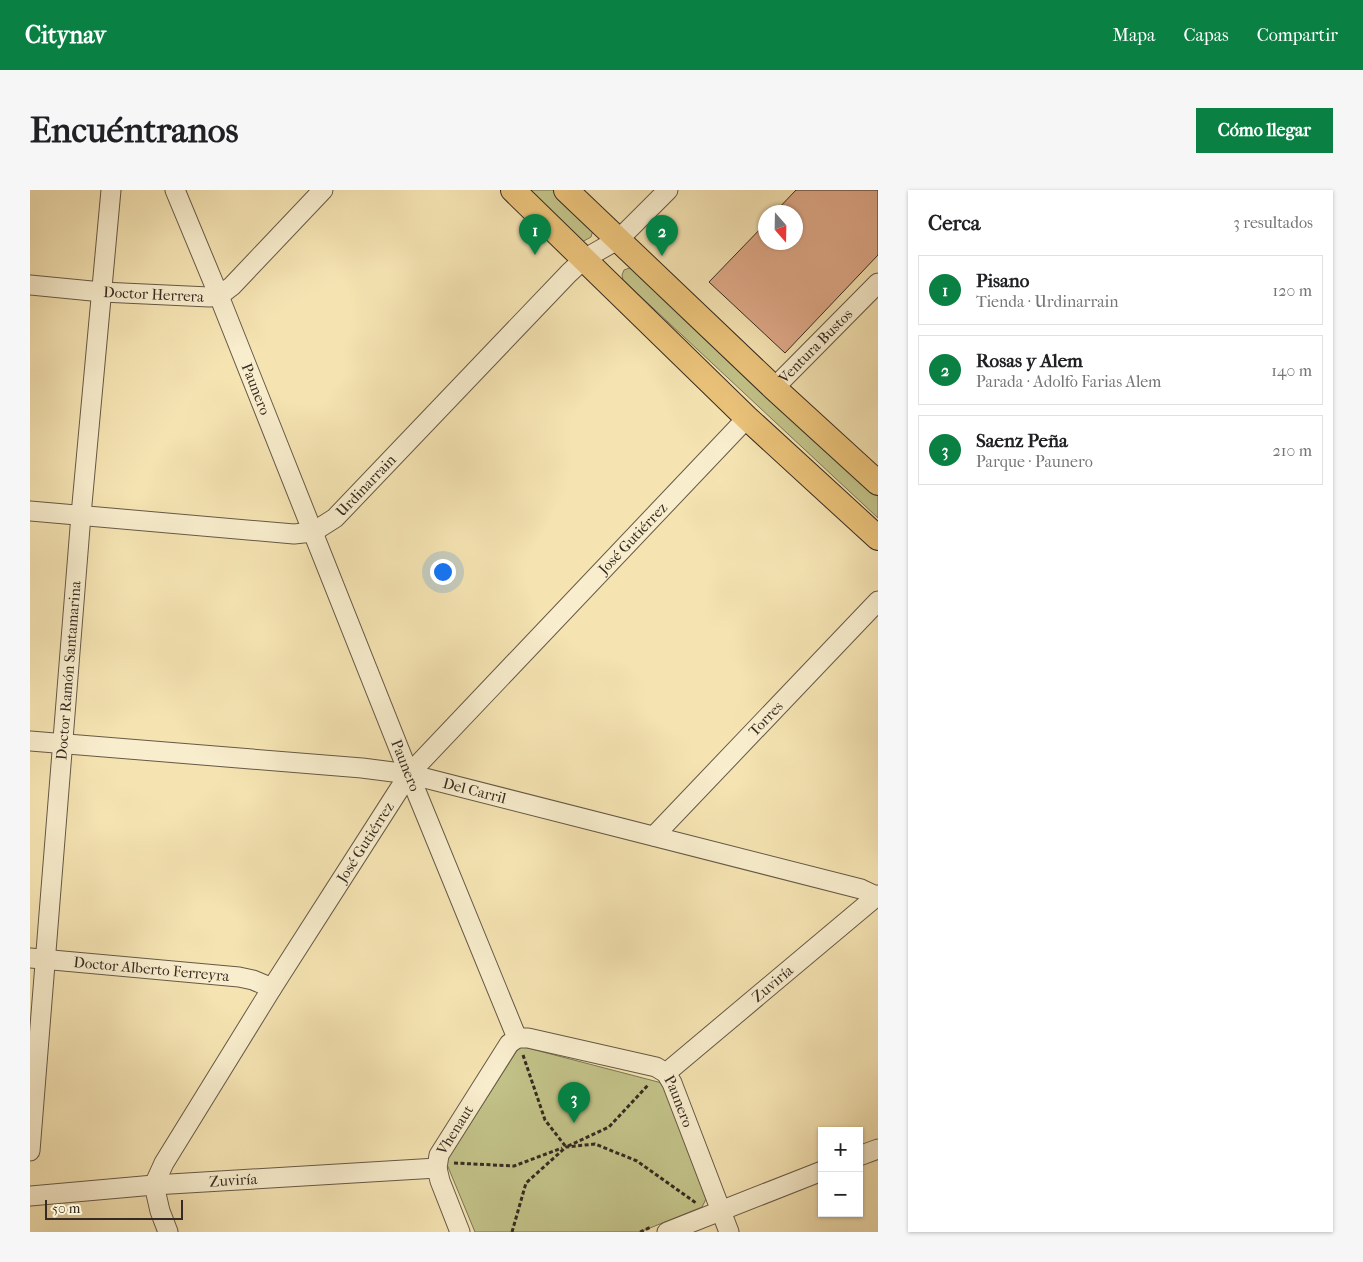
<!DOCTYPE html>
<html lang="es">
<meta charset="utf-8">
<style>
body{margin:0;font-family:"IM FELL French Canon",serif;background:#f6f6f6;color:#202124}
.controls{position:absolute;right:15px;bottom:15px;display:grid;overflow:hidden;border-radius:0px;box-shadow:0 1px 4px #0004}
.controls button{width:45px;height:45px;display:grid;place-items:center;padding:0;border:0;border-bottom:1px solid #e0e0e0;background:#fff;color:#202124;font:25px sans-serif}
.compass{position:absolute;left:728px;top:15px;width:45px;height:45px;border-radius:50%;background:#fff;box-shadow:0 1px 4px #0004;rotate:160deg}
.scale{position:absolute;left:15px;bottom:12px;width:138px;box-sizing:border-box;padding-left:5px;border:2px solid #362b22;border-top:0;font-size:14px;line-height:18px;white-space:nowrap;color:#362b22;-webkit-text-stroke:4px #f8edcd;paint-order:stroke}
.you{position:absolute;left:412px;top:381px;width:18px;height:18px;margin:-12px;border:4px solid #fff;border-radius:50%;background:#1a73e8;box-shadow:0 0 0 8px #1a73e833}
.badge{display:grid;place-items:center;width:32px;height:32px;border-radius:50%;background:#0b8043;color:#fff;font-size:16px;font-weight:700}
.pin{position:absolute;translate:-50% -41px;filter:drop-shadow(0 1px 2px #0008)}
.pin::after{content:'';position:absolute;top:26px;width:18px;height:15px;background:inherit;clip-path:polygon(0 0,100% 0,50% 100%)}
.list{margin:0;padding:0;list-style:none}
h2{display:flex;justify-content:space-between;align-items:center;height:65px;margin:0;padding:0 20px;font-size:21px}
h2 small{font-size:16px;font-weight:400;color:#757577}
.list li{display:grid;grid-template-columns:32px 1fr auto;gap:15px;align-items:center;box-sizing:border-box;height:70px;margin:0 10px 10px;padding:0 10px;border:1px solid #e0e0e0;border-radius:0px}
.list b{display:block;font-size:19px;white-space:nowrap}
.list p{margin:0;font-size:16px;white-space:nowrap;color:#757577}
.list em{font-size:16px;font-style:normal;color:#757577}
.map{position:relative;flex:none;width:848px;height:1042px;overflow:hidden;border-radius:0px}
header{display:flex;align-items:center;gap:30px;box-sizing:border-box;height:70px;padding:0 25px;background:#0b8043;color:#fff}
header strong{font-size:24px}
nav{display:flex;gap:28px;margin-inline-start:auto;font-size:18px}
.intro{display:flex;align-items:center;justify-content:space-between;box-sizing:border-box;height:120px;padding:0 30px}
h1{margin:0;font-size:35px}
.button{padding:12px 22px;border-radius:0px;background:#0b8043;color:#fff;font-size:18px;font-weight:700}
main{display:flex;gap:30px;padding:0 30px}
aside{flex:1;background:#fff;border-radius:0px;box-shadow:0 1px 4px #0004}
.map>svg:first-child{display:block}
.green{fill:#c2c288;stroke:#7c7655}
.building{fill:#dea988;stroke:#362b22}
.lines{fill:none;stroke-linecap:round;stroke-linejoin:round}
.minor-casing{stroke:#665946;stroke-width:21}
.major-casing{stroke:#362b22;stroke-width:26}
.path{stroke:#362b22;stroke-width:3;stroke-dasharray:4 2.5;stroke-linecap:butt}
.minor{stroke:#f8edcd;stroke-width:19}
.major{stroke:#eac279;stroke-width:24}
.labels{text-anchor:middle;stroke-width:4;stroke-linejoin:round;paint-order:stroke}
.street-label{font-size:15px;fill:#362b22;stroke:#f8edcd}
</style>
<header>
<strong>Citynav</strong>
<nav><a>Mapa</a><a>Capas</a><a>Compartir</a></nav>
</header>
<div class="intro"><h1>Encuéntranos</h1><a class="button">Cómo llegar</a></div>
<main>
<div class="map">
<svg width="848" height="1042" viewBox="0 0 848 1042">
<rect width="100%" height="100%" fill="#f5e3b2"/>
<filter id="stains"><feTurbulence type="fractalNoise" baseFrequency=".004" numOctaves="4"/><feColorMatrix values="0 0 0 0 .2 0 0 0 0 .09 0 0 0 0 .02 0 0 0 .5 -.17"/></filter>
<radialGradient id="worn" r=".72"><stop offset=".6" stop-color="#630" stop-opacity="0"/><stop offset="1" stop-color="#630" stop-opacity=".3"/></radialGradient>
<g class="green">
<polygon points="496,0 524,0 562,37 563,40 561,47 552,52"/>
<polygon points="602,77 607,79 848,306 848,328 593,90 592,85 594,80"/>
<polygon points="490,856 632,893 677,1007 672,1017 610,1042 445,1042 416,972"/>
</g>
<polygon class="building" points="766,0 848,0 848,65 755,163 679,92 736,33 736,52 766,52 766,22 745,22"/>
<g class="lines">
<g class="minor-casing">
<g id="minor">
<path id="s1" d="M145 0 189 106 379 584 487 848"/>
<path id="s2" d="M0 95 72 102 179 107 189 106 202 96 293 0"/>
<path id="s3" d="M744 198 848 93"/>
<path id="s4" d="M0 321 264 344 283 342 305 328 539 83 554 69 589 49 638 0"/>
<path id="s5" d="M0 551 332 578 379 584 831 699 848 707"/>
<path id="s6" d="M624 646 848 411"/>
<path id="s7" d="M0 768 209 787 223 790 242 798"/>
<path id="s8" d="M487 848H498L626 877 636 883 642 893 699 1042"/>
<path id="s9" d="M636 883 848 705"/>
<path id="s10" d="M0 961 51 325 81 0"/>
<polyline points="829,966 848,959"/>
<path id="s11" d="M0 1006 124 995 407 978"/>
<path id="s12" d="M138 1042 130 1021 124 995 134 973 242 798 379 584 717 228"/>
<path id="s13" d="M430 1042 410 991 407 978 409 965 479 854 487 848"/>
<polyline points="637,1042 792,981"/>
</g>
</g>
<g class="major-casing">
<g id="major">
<polyline points="483,0 717,228 848,348"/>
<polyline points="536,0 744,198 848,293"/>
</g>
</g>
<g class="path">
<polyline points="493,865 515,930 536,957"/>
<polyline points="538,956 579,937 619,894"/>
<polyline points="424,973 484,976 532,958"/>
<polyline points="482,1042 496,993 536,957 565,954 607,971 666,1013"/>
<polyline points="610,1042 621,1037"/>
</g>
<use href="#minor" class="minor"/>
<use href="#major" class="major"/>
</g>
<g class="labels">
<g class="street-label">
<text dy="5" stroke="none"><textPath href="#s2" startOffset="124">Doctor Herrera</textPath></text>
<text dy="5" stroke="none"><textPath href="#s3" startOffset="59">Ventura Bustos</textPath></text>
<text dy="5" stroke="none"><textPath href="#s1" startOffset="215">Paunero</textPath></text>
<text dy="5" stroke="none"><textPath href="#s4" startOffset="355">Urdinarrain</textPath></text>
<text dy="5" stroke="none"><textPath href="#s12" startOffset="858">José Gutiérrez</textPath></text>
<text dy="5" stroke="none"><textPath href="#s10" startOffset="482">Doctor Ramón Santamarina</textPath></text>
<text dy="5" stroke="none"><textPath href="#s6" startOffset="162">Torres</textPath></text>
<text dy="5" stroke="none"><textPath href="#s1" startOffset="620">Paunero</textPath></text>
<text dy="5" stroke="none"><textPath href="#s5" startOffset="448">Del Carril</textPath></text>
<text dy="5" stroke="none"><textPath href="#s12" startOffset="452">José Gutiérrez</textPath></text>
<text dy="5" stroke="none"><textPath href="#s7" startOffset="122">Doctor Alberto Ferreyra</textPath></text>
<text dy="5" stroke="none"><textPath href="#s9" startOffset="139">Zuviría</textPath></text>
<text dy="5" stroke="none"><textPath href="#s8" startOffset="185">Paunero</textPath></text>
<text dy="5" stroke="none"><textPath href="#s13" startOffset="111">Vhenaut</textPath></text>
<text dy="5" stroke="none"><textPath href="#s11" startOffset="204">Zuviría</textPath></text>
</g>
</g>
<rect width="100%" height="100%" filter="url(#stains)"/>
<rect width="100%" height="100%" fill="url(#worn)"/>
</svg>
<div class="controls">
<button>+</button>
<button>−</button>
</div>
<svg class="compass" viewBox="-18 -18 36 36"><path d="M0-13l5 13h-10z" fill="#e53935"/><path d="M0 13l5-13h-10z" fill="#757577"/></svg>
<div class="scale">50 m</div>
<div class="you"></div>
<div class="pin badge" style="left:505px;top:65px">1</div>
<div class="pin badge" style="left:632px;top:66px">2</div>
<div class="pin badge" style="left:544px;top:933px">3</div>
</div>
<aside>
<h2>Cerca<small>3 resultados</small></h2>
<ul class="list">
<li><span class="badge">1</span><div><b>Pisano</b><p>Tienda · Urdinarrain</p></div><em>120 m</em></li>
<li><span class="badge">2</span><div><b>Rosas y Alem</b><p>Parada · Adolfo Farias Alem</p></div><em>140 m</em></li>
<li><span class="badge">3</span><div><b>Saenz Peña</b><p>Parque · Paunero</p></div><em>210 m</em></li>
</ul>
</aside>
</main>
